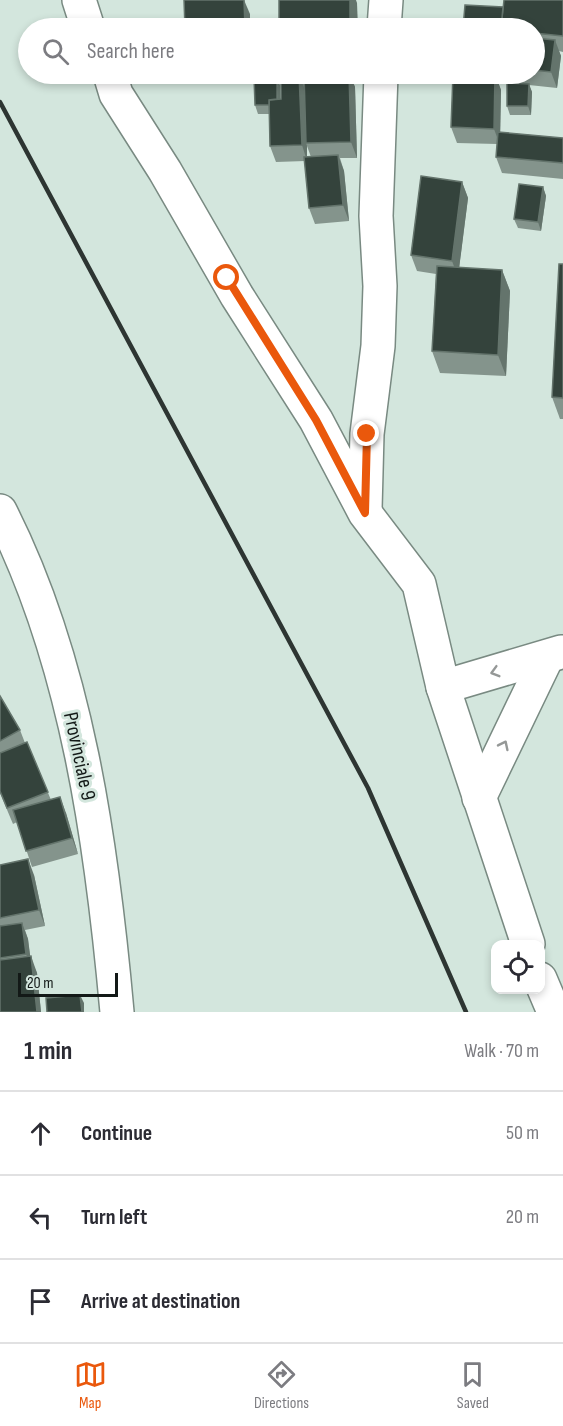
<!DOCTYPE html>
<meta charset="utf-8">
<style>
body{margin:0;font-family:"Sofia Sans Condensed",sans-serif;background:#f7f7f7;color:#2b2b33}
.controls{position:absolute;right:18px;bottom:18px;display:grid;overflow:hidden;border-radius:12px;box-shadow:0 3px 9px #0003}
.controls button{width:54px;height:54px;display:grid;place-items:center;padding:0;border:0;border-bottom:2px solid #e1e1e2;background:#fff;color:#2b2b33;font:30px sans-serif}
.scale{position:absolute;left:18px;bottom:15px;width:100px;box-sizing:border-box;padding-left:6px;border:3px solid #131917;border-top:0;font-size:16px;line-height:21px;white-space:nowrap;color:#131917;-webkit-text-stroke:4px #d3e6dd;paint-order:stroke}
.stop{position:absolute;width:18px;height:18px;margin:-14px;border:4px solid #ea580c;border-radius:50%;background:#fff}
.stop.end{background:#ea580c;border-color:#fff;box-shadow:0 2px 6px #0008}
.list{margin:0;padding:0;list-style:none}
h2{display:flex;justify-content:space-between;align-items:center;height:78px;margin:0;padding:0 24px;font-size:26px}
h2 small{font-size:20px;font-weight:400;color:#7c7c81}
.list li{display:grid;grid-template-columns:39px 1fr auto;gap:18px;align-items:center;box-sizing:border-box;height:84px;padding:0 24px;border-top:2px solid #e1e1e2}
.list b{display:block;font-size:22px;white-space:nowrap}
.list em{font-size:20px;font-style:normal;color:#7c7c81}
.icon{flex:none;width:33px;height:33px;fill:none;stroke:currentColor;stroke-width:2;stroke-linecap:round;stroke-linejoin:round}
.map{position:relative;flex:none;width:563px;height:1012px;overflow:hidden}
.search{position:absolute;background:#fff;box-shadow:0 3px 9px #0003;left:18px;right:18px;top:18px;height:66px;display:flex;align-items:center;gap:15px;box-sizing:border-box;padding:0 21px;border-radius:33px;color:#7c7c81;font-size:22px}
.sheet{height:330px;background:#fff}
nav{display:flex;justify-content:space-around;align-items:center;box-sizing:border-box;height:84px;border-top:2px solid #e1e1e2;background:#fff;font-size:16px;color:#7c7c81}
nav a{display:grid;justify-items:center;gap:3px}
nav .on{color:#ea580c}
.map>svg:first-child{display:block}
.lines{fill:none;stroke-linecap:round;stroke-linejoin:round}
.minor-casing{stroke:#798a82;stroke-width:36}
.major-casing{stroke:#798a82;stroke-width:36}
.minor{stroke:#fff;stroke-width:33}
.major{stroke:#fff;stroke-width:33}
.rail{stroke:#2d3532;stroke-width:4.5}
.wall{fill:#84948c;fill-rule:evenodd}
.shaded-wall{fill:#64746c}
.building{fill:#34433c;stroke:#64746c;stroke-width:1.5}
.oneway{stroke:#959897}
.route{stroke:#ea580c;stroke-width:8}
.labels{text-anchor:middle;stroke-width:6;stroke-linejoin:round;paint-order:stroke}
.street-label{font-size:21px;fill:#131917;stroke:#d3e6dd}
</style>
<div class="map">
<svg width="563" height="1012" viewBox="0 0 563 1012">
<rect width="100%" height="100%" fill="#d3e6dd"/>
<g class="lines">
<g class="minor-casing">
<g id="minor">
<polyline points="79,0 88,28"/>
<polyline points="384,28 386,0"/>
<polyline points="110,74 116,94 165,171 237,296 316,420 365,513 419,584 443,687 528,944"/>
<polyline points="365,509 367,434 378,346 380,286 376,216 381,74"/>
<polyline points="443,687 561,652"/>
<polyline points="479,798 547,657"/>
<polyline points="540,979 554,1012"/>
</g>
</g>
<g class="major-casing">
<path id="major" d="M0 511C77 662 102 845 117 1012"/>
</g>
<use href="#minor" class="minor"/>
<use href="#major" class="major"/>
<polyline class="rail" points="0,102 368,788 466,1012"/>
</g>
<g class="wall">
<polygon points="563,0 563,52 559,51 561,56 557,88 529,85 532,92 531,115 510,115 507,106 519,83 505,82 502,74 534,74 534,28 503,7"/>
<path d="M285 74H359V79H352L355 87 357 158H340L344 171 349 221 315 224 309 208 305 161 276 162 270 146 269 114H258L255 105 280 85V99H281ZM307 146 311 157H307Z"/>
<polygon points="495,74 501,90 500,132 563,138 563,179 502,173 496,157 497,144 457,143 451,127"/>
<polygon points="462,182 468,198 459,268 502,270 510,291 506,376 440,373 432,351 436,274 417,271 411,255"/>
<polygon points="543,187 546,196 541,231 518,228 514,219"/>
<polygon points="563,264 563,419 560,419 552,397"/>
<polygon points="0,696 20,730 25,743 27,742 51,800 66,813 78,854 32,867 17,822 13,824 0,793"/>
<polygon points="0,865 34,875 45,926 25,930 28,939 30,957 37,973 41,1012 0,1012"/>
</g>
<g class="shaded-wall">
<polygon points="244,0 250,14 250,28 245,28"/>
<polygon points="350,0 356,0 357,3 358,28 350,28"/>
<polygon points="555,40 561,56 557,88 551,72"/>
<polygon points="299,74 305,90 306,143 307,146 307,161 302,145"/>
<polygon points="349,74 355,87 357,158 351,142"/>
<polygon points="495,74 501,90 500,145 494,129"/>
<polygon points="277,77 280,85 281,114 278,105"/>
<polygon points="529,84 532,92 531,115 528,106"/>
<polygon points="338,155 344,171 349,221 343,205"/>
<polygon points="462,182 468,198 458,277 452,261"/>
<polygon points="543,187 546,196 541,231 538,222"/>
<polygon points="502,270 510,291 506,376 498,355"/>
<polygon points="60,797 66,813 78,854 72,838"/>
<polygon points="28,859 34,875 45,926 39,910"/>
<polygon points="22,923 28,939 32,970 26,954"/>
<polygon points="31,956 37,973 41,1012 37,1012"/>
<polygon points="80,995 84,1003 84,1012 82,1012"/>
</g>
<g class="building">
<polygon points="184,0 244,0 245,28 185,28"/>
<rect x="279" y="0" width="71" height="28"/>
<polygon points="504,0 563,0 563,36 534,33 534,28 501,28"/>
<polygon points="465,5 503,7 501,28 463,28"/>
<polygon points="534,38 555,40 551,72 534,70"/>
<polygon points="281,74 299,74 302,145 270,146 269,100 281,99"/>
<polygon points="304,74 349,74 351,142 306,143"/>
<polygon points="453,74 495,74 494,129 451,127"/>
<polygon points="254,77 277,77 277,99 269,100 269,105 255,105"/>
<polygon points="507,83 529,84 528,106 507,106"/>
<polygon points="498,132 563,138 563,163 496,157"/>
<polygon points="338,155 343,205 309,208 304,157"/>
<polygon points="421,176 462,182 452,261 411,255"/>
<polygon points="519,184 543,187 538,222 514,219"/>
<polygon points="559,264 563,264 563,398 552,397"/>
<polygon points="437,266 502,270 498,355 432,351"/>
<polygon points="0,696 20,730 0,741"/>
<polygon points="27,742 48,792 7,808 0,791 0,753"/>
<polygon points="60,797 72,838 26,851 13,810"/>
<polygon points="28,859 39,910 0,918 0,865"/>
<polygon points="22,923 26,954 0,958 0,926"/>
<polygon points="31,956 37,1012 0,1012 0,960"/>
<polygon points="80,995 82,1012 47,1012 46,998"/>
</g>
<defs><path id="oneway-chevron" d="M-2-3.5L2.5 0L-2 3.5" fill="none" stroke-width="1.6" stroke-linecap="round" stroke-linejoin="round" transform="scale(1.5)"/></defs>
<g class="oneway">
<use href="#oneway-chevron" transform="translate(495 672) rotate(164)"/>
<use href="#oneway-chevron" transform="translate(504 745) rotate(-64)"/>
</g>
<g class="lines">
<polyline class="route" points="227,278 316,420 365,513 367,434"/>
</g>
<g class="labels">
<g class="street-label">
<text transform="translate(80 756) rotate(78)" y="7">Provinciale 9</text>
</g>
</g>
</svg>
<div class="controls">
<button><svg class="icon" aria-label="locate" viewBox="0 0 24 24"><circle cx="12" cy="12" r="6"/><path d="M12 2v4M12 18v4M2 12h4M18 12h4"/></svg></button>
</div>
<div class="scale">20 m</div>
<div class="stop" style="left:227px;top:278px"></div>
<div class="stop end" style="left:367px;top:434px"></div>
<div class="search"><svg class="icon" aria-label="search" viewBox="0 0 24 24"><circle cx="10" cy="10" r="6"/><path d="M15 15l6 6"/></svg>Search here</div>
</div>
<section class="sheet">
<h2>1 min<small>Walk · 70 m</small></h2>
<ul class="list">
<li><svg class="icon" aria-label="ahead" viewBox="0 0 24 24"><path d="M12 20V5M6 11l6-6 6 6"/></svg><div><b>Continue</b></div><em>50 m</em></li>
<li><svg class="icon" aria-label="left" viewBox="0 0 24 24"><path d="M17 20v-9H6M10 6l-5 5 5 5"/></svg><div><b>Turn left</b></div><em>20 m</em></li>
<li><svg class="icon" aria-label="arrive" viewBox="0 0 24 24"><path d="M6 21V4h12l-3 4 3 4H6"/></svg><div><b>Arrive at destination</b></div></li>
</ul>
</section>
<nav>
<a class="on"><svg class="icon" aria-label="map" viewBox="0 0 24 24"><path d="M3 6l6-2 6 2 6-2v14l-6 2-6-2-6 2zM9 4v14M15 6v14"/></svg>Map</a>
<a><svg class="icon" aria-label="directions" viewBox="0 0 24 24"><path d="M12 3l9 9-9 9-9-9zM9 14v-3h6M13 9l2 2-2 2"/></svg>Directions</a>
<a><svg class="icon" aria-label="saved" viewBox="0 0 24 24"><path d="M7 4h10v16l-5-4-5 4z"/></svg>Saved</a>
</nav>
